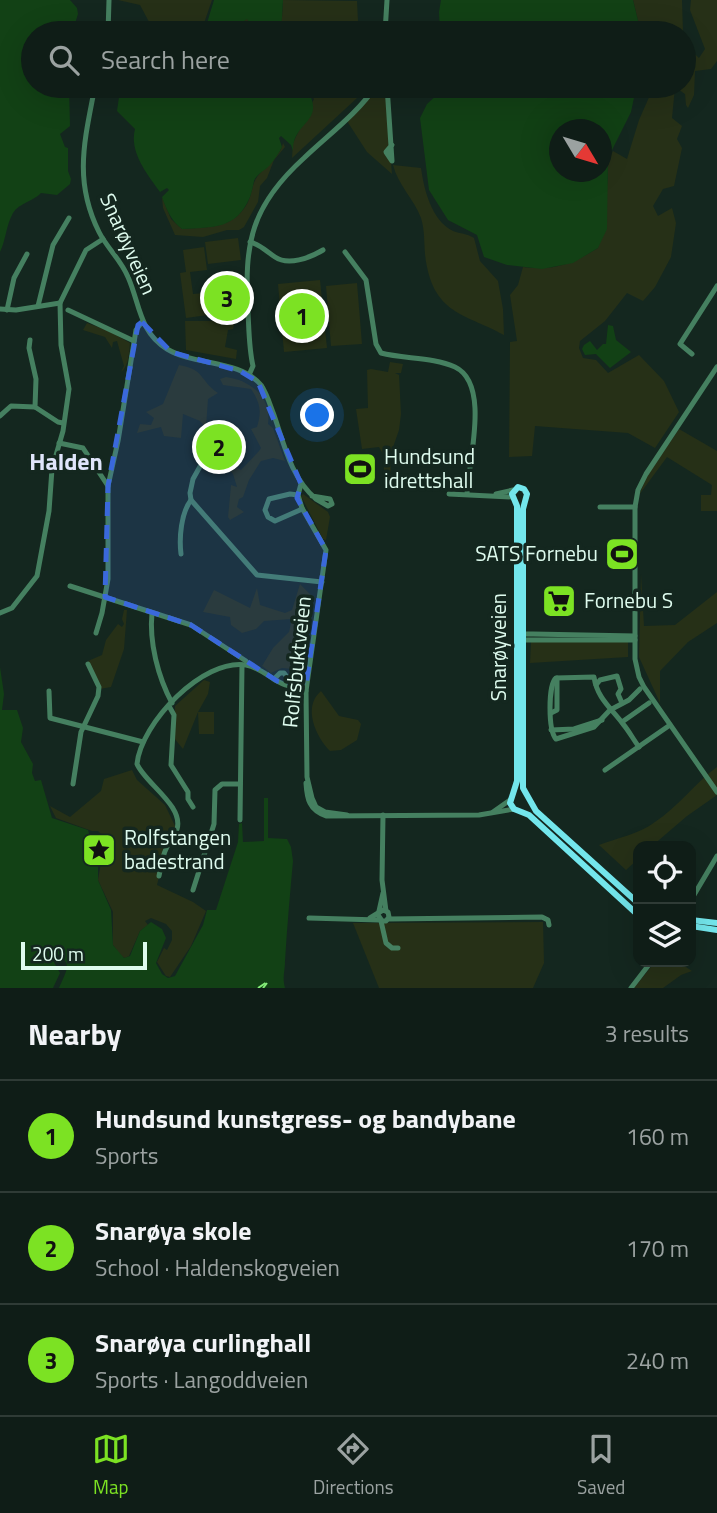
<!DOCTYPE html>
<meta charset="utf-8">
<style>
body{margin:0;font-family:"Titillium Web",sans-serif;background:#1d2a24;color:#f1f3f6}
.controls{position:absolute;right:21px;bottom:21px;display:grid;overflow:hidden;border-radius:14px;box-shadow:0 7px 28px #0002}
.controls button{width:63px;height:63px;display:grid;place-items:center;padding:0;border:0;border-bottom:2px solid #2f3b36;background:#0f1d17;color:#f1f3f6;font:35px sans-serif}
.compass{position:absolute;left:549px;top:119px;width:63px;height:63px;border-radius:50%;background:#0f1d17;box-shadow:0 7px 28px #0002;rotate:128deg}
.scale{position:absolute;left:21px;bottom:18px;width:126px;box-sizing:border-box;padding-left:7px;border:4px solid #defbee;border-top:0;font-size:19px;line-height:24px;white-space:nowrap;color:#defbee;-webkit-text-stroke:5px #14271f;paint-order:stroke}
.you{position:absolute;left:318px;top:416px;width:24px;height:24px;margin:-18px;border:5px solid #fff;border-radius:50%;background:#1a73e8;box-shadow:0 0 0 10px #1a73e833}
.badge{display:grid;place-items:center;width:46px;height:46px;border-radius:50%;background:#7ce223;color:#111;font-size:23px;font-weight:700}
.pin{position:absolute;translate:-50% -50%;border:4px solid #fff;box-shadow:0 2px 7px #0006}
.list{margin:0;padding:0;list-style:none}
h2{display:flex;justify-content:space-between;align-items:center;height:91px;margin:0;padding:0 28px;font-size:30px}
h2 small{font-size:23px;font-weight:400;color:#9ba2a1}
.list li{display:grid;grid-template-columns:46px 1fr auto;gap:21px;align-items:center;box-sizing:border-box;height:112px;padding:0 28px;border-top:2px solid #2f3b36}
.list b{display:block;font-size:26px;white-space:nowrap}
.list p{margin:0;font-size:23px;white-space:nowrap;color:#9ba2a1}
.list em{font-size:23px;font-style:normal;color:#9ba2a1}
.icon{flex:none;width:38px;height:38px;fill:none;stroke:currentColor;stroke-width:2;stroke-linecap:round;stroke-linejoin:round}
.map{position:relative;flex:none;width:717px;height:988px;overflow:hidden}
.search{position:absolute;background:#0f1d17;box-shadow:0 7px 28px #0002;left:21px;right:21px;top:21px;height:77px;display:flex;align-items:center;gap:18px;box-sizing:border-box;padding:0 24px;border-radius:38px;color:#9ba2a1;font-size:26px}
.sheet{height:427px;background:#0f1d17}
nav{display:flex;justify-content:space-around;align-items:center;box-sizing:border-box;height:98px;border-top:2px solid #2f3b36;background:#0f1d17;font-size:19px;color:#9ba2a1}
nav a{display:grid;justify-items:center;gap:4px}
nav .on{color:#7ce223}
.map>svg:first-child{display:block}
.green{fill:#263017}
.water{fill:#124115;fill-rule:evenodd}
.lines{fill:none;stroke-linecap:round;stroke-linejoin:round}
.ferry{stroke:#85ed79;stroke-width:2;stroke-dasharray:9 7;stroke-linecap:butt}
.minor{stroke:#458060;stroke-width:5}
.major{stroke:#73e6ec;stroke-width:6}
.marked{fill:#3a68db;fill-opacity:0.2;stroke:#3a68db;stroke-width:5;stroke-dasharray:14 9;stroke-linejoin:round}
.labels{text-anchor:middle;stroke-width:7;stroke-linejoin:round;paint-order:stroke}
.street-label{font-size:21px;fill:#defbee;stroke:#14271f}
.poi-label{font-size:21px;fill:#defbee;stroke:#14271f;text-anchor:start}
.quarter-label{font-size:24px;font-weight:bold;fill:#e0e5fb;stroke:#14271f}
</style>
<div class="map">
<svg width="717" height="988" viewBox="0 0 717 988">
<rect width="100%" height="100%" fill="#14271f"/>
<g class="green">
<polygon points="118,0 212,0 202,29 203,33 155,33 140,5"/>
<polygon points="239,0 282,17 283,0 357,1 358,21 382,29 382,33 236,33"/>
<polygon points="633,0 682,0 683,33 641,33"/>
<path d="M691 0H717V61L711 69 695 71 694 95 688 108 686 105 685 94 675 87 672 118 682 126 677 139 682 148 674 186 663 189 653 206 658 216 672 208 676 223 671 257 655 287 643 301 627 293 605 321 580 341 579 348 583 358 596 360 608 373 639 355 664 381 679 412 655 448 628 433 535 426 532 456 509 457 510 342 517 341 510 295 518 285 523 267C554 271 572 264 598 248L608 178 607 163 613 151 627 159 639 120 654 86H684V44L699 58 705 49 690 10Z"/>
<polygon points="305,86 370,86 292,158 293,143 314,99"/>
<polygon points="379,86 385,86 392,174 367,152 347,121"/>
<path d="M283 143 285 147 274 160 267 178 260 186 258 202 244 227 239 230H227L203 237 175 235 163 208 162 197 171 219 182 229C209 227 234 229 248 202 252 194 252 184 257 177 265 166 280 157 283 143Z"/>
<path d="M393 165 421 168C424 189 431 220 453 231 461 234 466 233 474 238L480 261 498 281 503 309 504 335C468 315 437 315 427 267 423 250 426 234 421 218 414 199 398 185 393 165Z"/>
<polygon points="238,238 241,260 208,264 205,242"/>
<polygon points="204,247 207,270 190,272 193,294 205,293 208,315 186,318 180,273 186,272 183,250"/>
<polygon points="320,280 327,348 284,352 278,284"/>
<polygon points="357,283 362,344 331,346 326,286"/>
<polygon points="185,321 235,321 233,329 228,330 225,347 237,350 236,359 186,350"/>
<path d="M87 323 109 331 130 343C129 353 129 366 121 372L124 366 117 341 113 342 112 348 105 337 83 330Z"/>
<polygon points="390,362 403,364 401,373 395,373 399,375 401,414 399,430 391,453 390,486 385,487 383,454 379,447 362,449 356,409 368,408 367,370 371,369 388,372"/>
<path d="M179 365C206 370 198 379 218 393L208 399 206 428 200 421 183 414 181 438 164 436 161 427 137 433 140 424 151 425 154 418 146 412 163 404Z"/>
<path d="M226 377C250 380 272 397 268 424L273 428 285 461 273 458 261 461 249 480 243 497 239 499 237 507 244 512 230 520 228 517 231 485 237 487 233 474 224 464 226 462 241 470 259 451 261 448 251 429 257 427C262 411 260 402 251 389L223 385 220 379Z"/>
<polygon points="679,429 717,451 717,511 701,511 701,495 711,495 712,485 667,457 639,495 647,476"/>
<polygon points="303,494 328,512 330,517 326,540 323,539 301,496"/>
<polygon points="641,574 644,626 675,625 717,592 717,623 688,642 660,671 660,703 639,657"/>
<polygon points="300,584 313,597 298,679 294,680 292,669 282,668 271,673 262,666 273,648 289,632 292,619 264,621 256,629 242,633 231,625 230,617 203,612 214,590 250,608 257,588 260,605 285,613 292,610"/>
<polygon points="124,610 127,610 124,649 111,687 100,689 88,661 102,655 106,640 118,624 122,627 124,624 122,619"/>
<polygon points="531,642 628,642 628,657 530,663"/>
<polygon points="204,680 210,682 208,694 198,712 214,712 214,734 199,734 198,712 183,749 174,738 175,706"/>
<path d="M321 691 339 716 358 720 361 724 357 740 341 750 330 751C316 737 302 707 321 691Z"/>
<path d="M717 767V795L687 816 652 846H638V859L626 870 599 845C617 838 639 834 655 822 678 807 695 783 717 767Z"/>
<polygon points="132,770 137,780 165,805 176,828 165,852 157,885 193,902 206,911 191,946 170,977 166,976 157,962 164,948 167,950 172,940 172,931 166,924 151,918 145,921 148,925 140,931 129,956 125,958 121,956 113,945 113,912 98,880 105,838 98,831 92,831 56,818 50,806 70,817 101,791 104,779"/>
<polygon points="543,922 544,963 533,988 379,988 353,923"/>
<polygon points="655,962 678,962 692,971 681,975 663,988 634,988"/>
</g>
<g class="water">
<path d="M0 0H70L77 8 78 14 72 33H33V86H69L70 126 60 134 65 147 68 148V171L71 179 70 184 57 195 41 193C34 201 19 203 13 213 6 225 6 240 0 252Z"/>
<polygon points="214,0 283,0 281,33 253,33 254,30 247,19 241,23 241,33 204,33"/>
<polygon points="441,0 633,0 641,33 440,33 439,12"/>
<path d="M131 86H305C329 123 292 120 293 151L291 145 281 136 279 138 282 147C279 153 274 160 270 165 265 171 257 173 254 181 253 186 252 191 250 197 236 230 213 227 182 229 172 222 166 209 162 197L169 190 167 188 160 192C147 174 129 152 135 129L117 111 119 97Z"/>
<path d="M440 86H641L635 93 631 112 608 158 607 229 598 248 573 263 542 269 507 265 484 257 477 235 448 220 429 190 420 118 427 104 440 92ZM560 130H602V172H560Z"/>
<polygon points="608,325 613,326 616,340 631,352 610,368 596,354 585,355 582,349 584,345 590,341 597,350 603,344 606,344"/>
<path d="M0 667 4 694 2 710H17L23 728 21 742 33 764 32 773 35 781 41 780 52 818 88 830 98 864V880L111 910 113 945 124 958 130 956 140 931 151 922 162 929 166 938 156 963 162 974 168 978 175 976 203 925 207 910H216L238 842 239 824 242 823 243 842 264 841V798H268V838L287 839 291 847 293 861C290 894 287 927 285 961 285 972 282 977 285 988H59C67 969 74 963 53 951L50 955 60 973 53 988H0Z"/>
</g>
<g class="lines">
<g class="ferry">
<polyline points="258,988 270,980"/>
<polyline points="263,988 267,983"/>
</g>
<g class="minor">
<polyline points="108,33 109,0"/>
<polyline points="385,33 387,0"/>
<path d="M95 86C85 139 73 180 99 232 107 248 121 260 128 277 140 304 139 332 167 349 195 366 239 359 261 385 267 394 270 405 274 415 284 444 291 478 316 499L328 506 332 504 330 499 312 496"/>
<polyline points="387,86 392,161 386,152 392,145"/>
<path d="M250 242C261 245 266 251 275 257 288 266 310 258 323 250"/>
<path d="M345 252 366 280 376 344 381 353C404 359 433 357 455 367 491 384 468 463 467 494"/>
<polyline points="38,306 53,245 69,218"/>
<polyline points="0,309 16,310 60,303"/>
<polyline points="7,310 14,278 27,254"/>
<polyline points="68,310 134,341"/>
<polyline points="30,340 29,348 36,379 35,407 58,422 63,423"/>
<polyline points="692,354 680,344 717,286"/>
<polyline points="717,367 646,474 638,490 635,507 635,659 639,677 644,687 717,792"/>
<path d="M249 375 253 366C249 349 249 330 248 312 244 243 251 206 304 158 328 135 357 114 376 86"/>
<polyline points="0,416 11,406 35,407"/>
<polyline points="59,443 83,448 108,486"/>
<polyline points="449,494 512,497"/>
<polyline points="496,494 513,490"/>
<polyline points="298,495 302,508 300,510 275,521 268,517 265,510 269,499 290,494 298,495 301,484"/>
<polyline points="191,500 257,575 322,582"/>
<polyline points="600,507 635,507"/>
<polyline points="302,508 326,550 306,691 307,777 312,798 316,807 325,812 347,815"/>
<path d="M181 554C179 538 181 513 191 500L190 493 193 479 207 454"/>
<polyline points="70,586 191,625 246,661 248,665"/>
<polyline points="0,613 12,608 37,576 49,511 52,469 63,431 69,389 61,345 60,303 86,250 103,239"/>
<path d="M152 613C149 642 158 677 172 703"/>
<polyline points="96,633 102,613 108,579 108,486 118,441 136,330 142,322"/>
<polyline points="520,636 522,634 533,634 635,636"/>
<polyline points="522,640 635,640"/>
<polyline points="274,679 280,673 284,673 287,677"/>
<polyline points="596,685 600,680 617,676 621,689 618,694 622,703"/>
<polyline points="49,691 50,718 143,742"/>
<polyline points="169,706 174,715 171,765 188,792 188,799 193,807"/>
<polyline points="551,713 557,710 557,678"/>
<polyline points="622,722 649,703"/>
<polyline points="551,730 574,729 602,720"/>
<path d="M639 747C633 739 629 731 623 724 611 708 597 698 594 677L556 678C548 685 548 730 556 739L594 727 610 710 629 700 640 689"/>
<polyline points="605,770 670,725"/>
<path d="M306 783C307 799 309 810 326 816L479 815 514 809"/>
<polyline points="73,784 81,732 98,696 99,687 88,664"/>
<polyline points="493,812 510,800"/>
<polyline points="383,815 382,880 386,911"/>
<polyline points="240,820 242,665"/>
<path d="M159 876C161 867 162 857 166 849 169 842 175 836 177 829 184 806 145 783 137 764 141 723 203 658 246 665 257 667 266 674 275 680 284 685 296 689 306 691"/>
<polyline points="193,890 214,824 215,790 222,784 240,784"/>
<polyline points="691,900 717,856"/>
<polyline points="379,911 383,893"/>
<polyline points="309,918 379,920"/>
<polyline points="370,918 383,910 388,912 389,917 386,921 382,921 378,915"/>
<polyline points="388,919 542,917 548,920 549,925"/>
<polyline points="381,921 386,943 392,948 398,948"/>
<polyline points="631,988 651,962"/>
</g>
<g class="major">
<polyline points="638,903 536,811 523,788 523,509 527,494 524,489 518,487 512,494 517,506 517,781 510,803 514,809 529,815 638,915"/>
<polyline points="691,920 717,923"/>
<polyline points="691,926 717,930"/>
</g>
</g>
<path class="marked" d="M142 322 171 352 240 371 258 382 301 484 297 498 326 550 306 685 277 681 191 625 105 597 108 486 138 325Z"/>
<defs>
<g id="stadium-square" transform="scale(1.75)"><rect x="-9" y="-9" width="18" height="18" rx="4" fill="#7ce223" stroke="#14271f"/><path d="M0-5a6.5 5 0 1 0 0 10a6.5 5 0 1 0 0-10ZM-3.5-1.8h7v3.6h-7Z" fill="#111"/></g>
<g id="supermarket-square" transform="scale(1.75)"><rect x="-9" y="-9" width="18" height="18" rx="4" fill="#7ce223" stroke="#14271f"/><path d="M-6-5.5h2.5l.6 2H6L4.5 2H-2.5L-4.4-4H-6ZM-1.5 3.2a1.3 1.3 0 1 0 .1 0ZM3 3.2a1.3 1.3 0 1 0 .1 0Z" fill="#111"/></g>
<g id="sight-square" transform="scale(1.75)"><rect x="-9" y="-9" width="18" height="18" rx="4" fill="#7ce223" stroke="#14271f"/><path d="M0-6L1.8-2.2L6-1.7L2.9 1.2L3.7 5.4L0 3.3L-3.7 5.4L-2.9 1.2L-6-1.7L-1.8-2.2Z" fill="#111"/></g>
</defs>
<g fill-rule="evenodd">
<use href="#stadium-square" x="360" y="469"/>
<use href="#stadium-square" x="622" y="554"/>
<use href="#supermarket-square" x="559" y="601"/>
<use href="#sight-square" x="99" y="850"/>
</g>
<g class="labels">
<g class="street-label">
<text transform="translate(128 244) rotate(66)" y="7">Snarøyveien</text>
<text transform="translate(499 647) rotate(-90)" y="7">Snarøyveien</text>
<text transform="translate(297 662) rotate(-84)" y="7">Rolfsbuktveien</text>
</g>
<g class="poi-label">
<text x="384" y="464">Hundsund<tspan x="384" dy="24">idrettshall</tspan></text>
<text x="598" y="561" text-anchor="end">SATS Fornebu</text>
<text x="584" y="608">Fornebu S</text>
<text x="124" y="845">Rolfstangen<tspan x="124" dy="24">badestrand</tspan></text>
</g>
<g class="quarter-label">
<text x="66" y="470">Halden</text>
</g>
</g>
</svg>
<div class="controls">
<button><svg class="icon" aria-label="locate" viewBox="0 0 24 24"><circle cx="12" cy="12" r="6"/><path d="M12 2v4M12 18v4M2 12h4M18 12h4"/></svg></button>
<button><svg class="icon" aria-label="layers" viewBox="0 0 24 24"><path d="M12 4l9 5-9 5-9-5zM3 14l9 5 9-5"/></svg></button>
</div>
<svg class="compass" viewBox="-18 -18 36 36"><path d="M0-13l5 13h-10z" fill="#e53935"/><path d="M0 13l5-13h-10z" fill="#9ba2a1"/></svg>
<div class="scale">200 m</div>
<div class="you"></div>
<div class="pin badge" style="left:302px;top:316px">1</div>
<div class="pin badge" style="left:219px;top:447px">2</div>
<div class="pin badge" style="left:227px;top:298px">3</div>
<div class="search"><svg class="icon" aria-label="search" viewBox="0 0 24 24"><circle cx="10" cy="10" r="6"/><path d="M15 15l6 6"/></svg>Search here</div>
</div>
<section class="sheet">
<h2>Nearby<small>3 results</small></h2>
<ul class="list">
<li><span class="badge">1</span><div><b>Hundsund kunstgress- og bandybane</b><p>Sports</p></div><em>160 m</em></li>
<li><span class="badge">2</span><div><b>Snarøya skole</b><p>School · Haldenskogveien</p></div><em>170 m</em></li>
<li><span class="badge">3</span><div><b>Snarøya curlinghall</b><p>Sports · Langoddveien</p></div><em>240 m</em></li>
</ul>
</section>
<nav>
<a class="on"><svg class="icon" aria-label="map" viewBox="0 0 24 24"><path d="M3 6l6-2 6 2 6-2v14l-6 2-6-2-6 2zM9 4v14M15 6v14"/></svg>Map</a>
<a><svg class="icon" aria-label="directions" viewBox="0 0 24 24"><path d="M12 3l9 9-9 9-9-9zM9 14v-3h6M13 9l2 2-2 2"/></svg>Directions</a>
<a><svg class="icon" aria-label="saved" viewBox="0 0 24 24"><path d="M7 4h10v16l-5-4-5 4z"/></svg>Saved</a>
</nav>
